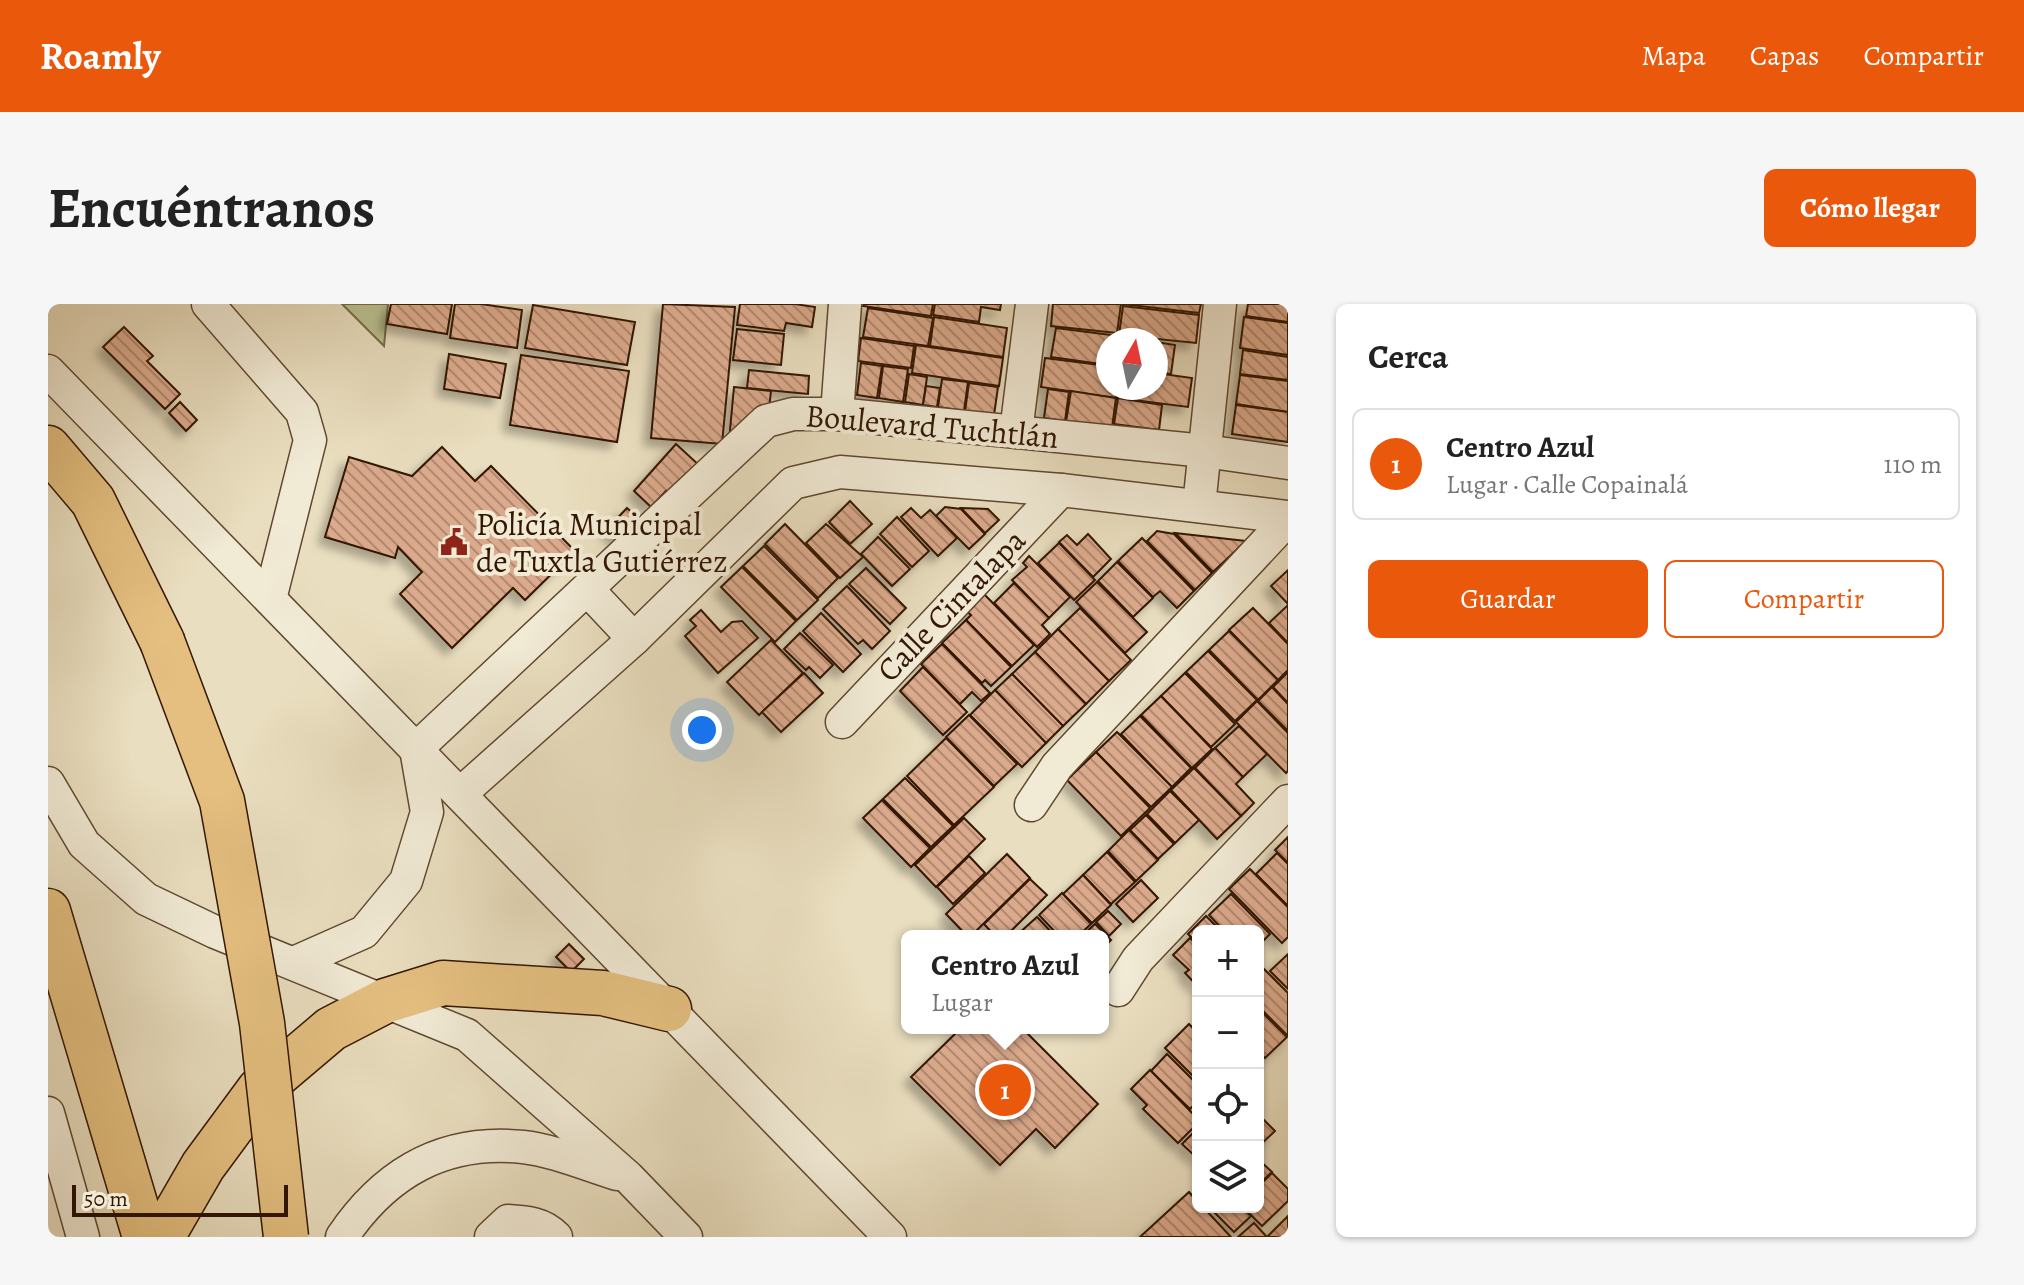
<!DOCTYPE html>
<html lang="es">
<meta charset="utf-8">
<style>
body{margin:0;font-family:Alegreya,serif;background:#f6f6f6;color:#222}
.controls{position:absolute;right:24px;bottom:24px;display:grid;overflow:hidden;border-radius:12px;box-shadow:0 2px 6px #0004}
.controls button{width:72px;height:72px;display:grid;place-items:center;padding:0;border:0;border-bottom:2px solid #e0e0e0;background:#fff;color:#222;font:40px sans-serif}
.compass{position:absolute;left:1048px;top:24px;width:72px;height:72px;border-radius:50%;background:#fff;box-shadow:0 2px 6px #0004;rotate:9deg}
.scale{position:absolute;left:24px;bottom:20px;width:216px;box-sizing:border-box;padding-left:8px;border:4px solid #331600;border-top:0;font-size:22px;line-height:28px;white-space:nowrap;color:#331600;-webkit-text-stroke:6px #f1ead5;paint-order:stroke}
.you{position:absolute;left:654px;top:426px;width:28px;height:28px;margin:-20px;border:6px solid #fff;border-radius:50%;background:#1a73e8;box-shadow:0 0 0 12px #1a73e833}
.badge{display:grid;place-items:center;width:52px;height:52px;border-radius:50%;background:#ea580c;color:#fff;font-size:26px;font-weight:700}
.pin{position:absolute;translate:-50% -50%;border:4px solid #fff;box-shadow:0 2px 8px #0006}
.popup{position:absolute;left:853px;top:626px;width:208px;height:104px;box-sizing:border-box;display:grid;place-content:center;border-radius:12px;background:#fff;filter:drop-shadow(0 2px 6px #0005);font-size:26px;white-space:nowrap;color:#767676}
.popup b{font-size:30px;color:#222}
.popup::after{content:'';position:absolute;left:50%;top:100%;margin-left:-16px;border:16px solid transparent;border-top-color:#fff}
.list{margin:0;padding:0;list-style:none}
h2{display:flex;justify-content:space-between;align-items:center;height:104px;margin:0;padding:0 32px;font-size:34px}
h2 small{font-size:26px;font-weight:400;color:#767676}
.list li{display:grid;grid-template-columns:52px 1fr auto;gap:24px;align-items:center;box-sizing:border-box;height:112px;margin:0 16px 16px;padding:0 16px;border:2px solid #e0e0e0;border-radius:12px}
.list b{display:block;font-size:30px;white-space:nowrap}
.list p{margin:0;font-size:26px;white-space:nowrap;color:#767676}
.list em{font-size:26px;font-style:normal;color:#767676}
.actions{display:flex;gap:16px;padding:24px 32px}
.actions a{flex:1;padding:18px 0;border:2px solid #ea580c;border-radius:12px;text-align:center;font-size:28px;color:#ea580c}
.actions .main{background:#ea580c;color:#fff}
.icon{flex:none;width:44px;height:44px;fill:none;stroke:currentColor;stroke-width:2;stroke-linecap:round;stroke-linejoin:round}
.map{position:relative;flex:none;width:1240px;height:933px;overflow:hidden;border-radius:12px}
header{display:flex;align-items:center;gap:48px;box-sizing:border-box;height:112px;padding:0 40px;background:#ea580c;color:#fff}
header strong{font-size:38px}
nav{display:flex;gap:44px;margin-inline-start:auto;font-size:28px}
.intro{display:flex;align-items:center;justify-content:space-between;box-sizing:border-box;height:192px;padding:0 48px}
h1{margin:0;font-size:56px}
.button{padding:20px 36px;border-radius:12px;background:#ea580c;color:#fff;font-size:28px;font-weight:700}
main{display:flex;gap:48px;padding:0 48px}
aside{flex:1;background:#fff;border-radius:12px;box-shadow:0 2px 6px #0004}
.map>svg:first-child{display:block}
.park{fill:#bac08f;stroke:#766b48;stroke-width:2}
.building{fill:url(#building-back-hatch);stroke:#331600;stroke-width:2;filter:url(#shadow)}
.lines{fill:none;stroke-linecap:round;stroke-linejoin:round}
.minor-casing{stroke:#604830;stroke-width:35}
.highway-casing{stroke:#331600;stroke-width:47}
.minor{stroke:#f1ead5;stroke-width:32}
.highway{stroke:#e4bf80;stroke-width:44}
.highway-bridge-casing{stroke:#331600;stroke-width:47;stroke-linecap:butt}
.highway-bridge{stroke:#e4bf80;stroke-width:44}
.labels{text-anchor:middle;stroke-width:8;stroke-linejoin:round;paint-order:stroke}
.street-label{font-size:32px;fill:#331600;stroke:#f1ead5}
.poi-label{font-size:32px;fill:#331600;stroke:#f1ead5;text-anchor:start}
</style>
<header>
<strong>Roamly</strong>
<nav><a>Mapa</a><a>Capas</a><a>Compartir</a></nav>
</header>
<div class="intro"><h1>Encuéntranos</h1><a class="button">Cómo llegar</a></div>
<main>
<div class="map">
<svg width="1240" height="933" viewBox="0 0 1240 933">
<defs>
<pattern id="building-back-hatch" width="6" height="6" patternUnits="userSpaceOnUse" patternTransform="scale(2)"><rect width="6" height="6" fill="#dbaa8c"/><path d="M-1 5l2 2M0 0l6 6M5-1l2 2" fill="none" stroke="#b28970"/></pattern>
<filter id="shadow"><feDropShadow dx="-7" dy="7" stdDeviation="4" flood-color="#0004"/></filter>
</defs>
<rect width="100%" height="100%" fill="#e9debf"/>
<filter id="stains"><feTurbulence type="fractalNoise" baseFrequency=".0025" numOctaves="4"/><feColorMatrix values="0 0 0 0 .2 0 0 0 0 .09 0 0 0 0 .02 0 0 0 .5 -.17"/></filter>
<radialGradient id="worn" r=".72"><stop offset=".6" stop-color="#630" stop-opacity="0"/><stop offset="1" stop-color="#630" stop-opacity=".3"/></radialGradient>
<polygon class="park" points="294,0 340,0 336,42"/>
<g class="building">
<polygon points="343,0 404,0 399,30 339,20"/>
<polygon points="407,0 433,0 474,6 469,44 402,34"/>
<polygon points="615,0 687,3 674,140 603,134"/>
<polygon points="692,0 747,0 767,3 764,23 738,19 736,27 689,21"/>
<polygon points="816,0 885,0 883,12 815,2"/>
<polygon points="887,0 953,0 952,6 933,3 931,18 885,11"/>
<polygon points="1005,0 1073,0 1069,29 1003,22"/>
<polygon points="1074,0 1153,0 1151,9"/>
<polygon points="1200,0 1240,0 1240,18 1198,12"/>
<polygon points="485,1 587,18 579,61 477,44"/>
<polygon points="1075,2 1151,11 1148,39 1071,31"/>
<polygon points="820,4 885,14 880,42 815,33"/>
<polygon points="886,13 959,24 955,53 882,42"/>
<polygon points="1196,13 1240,19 1240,51 1192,44"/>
<polygon points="76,23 105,52 99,57 132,90 117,105 55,43"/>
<polygon points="1008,24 1071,32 1070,36 1060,36 1060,61 1003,53"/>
<polygon points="689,25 736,30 733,61 685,56"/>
<polygon points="813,34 866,42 863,64 810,57"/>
<polygon points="1108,38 1127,41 1123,70 1108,68"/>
<polygon points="868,41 955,54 951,82 864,69"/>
<polygon points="1195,46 1240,53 1240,76 1192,70"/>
<polygon points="401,50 458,60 452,94 396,85"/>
<polygon points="473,51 581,67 569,138 462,121"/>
<polygon points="997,54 1060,62 1060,84 1070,84 1068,94 993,83"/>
<polygon points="813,59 834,62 829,94 809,91"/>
<polygon points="835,62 860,65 855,98 831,94"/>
<polygon points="701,66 761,72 760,90 699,84"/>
<polygon points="1108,69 1144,74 1140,103 1070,94 1071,84 1108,84"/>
<polygon points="861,70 879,73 875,101 857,98"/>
<polygon points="1192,71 1240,77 1240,108 1188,100"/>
<polygon points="894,75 920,78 916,107 890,103"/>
<polygon points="921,79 950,83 946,111 917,107"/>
<polygon points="878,82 892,84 889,103 875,101"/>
<polygon points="686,83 723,87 721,105 681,137"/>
<polygon points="1000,85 1021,88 1017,117 996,114"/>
<polygon points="1023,87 1068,94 1064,124 1018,118"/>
<polygon points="1070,94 1114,101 1111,126 1066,120"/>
<polygon points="132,98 149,116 138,127 121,109"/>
<polygon points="1188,101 1240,108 1240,138 1184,130"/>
<polygon points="628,140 652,162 624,193 618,187 603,203 586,187"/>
<polygon points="394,143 427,177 443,162 527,247 477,296 465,284 404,344 352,290 374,268 350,243 347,254 277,233 301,153 364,172"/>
<polygon points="802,197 824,220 802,240 781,218"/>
<polygon points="897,203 913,205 937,230 921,245 888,212"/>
<polygon points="579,204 595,218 575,240 559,225"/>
<polygon points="863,204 873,214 882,206 909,234 890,252 853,213"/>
<polygon points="913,204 940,205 951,216 937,229"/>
<polygon points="849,213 881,247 864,263 832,230"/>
<polygon points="737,220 790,274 770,294 717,240"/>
<polygon points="778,220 815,253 792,274 758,239"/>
<polygon points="1109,227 1126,230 1164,269 1147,286 1099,237"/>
<polygon points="1127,229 1198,237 1165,268"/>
<polygon points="1040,230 1063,255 1045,273 1011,238 1019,231 1029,241"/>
<polygon points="830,233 862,265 844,282 813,250"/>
<polygon points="1094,234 1146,287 1129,304 1112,287 1105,293 1070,257"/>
<polygon points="1011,239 1047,276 1026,296 990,259"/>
<polygon points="716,242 770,296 749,316 695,262"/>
<polygon points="981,252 1022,293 1001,314 964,276 979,263 975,259"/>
<polygon points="1069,258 1105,294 1085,313 1050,277"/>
<polygon points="694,263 748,317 727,338 673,283"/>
<polygon points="818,264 858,304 842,320 801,280"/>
<polygon points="1240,266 1240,300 1223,282"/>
<polygon points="1049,278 1099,328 1077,349 1028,298"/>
<polygon points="966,279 1001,314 994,321 1002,330 989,343 946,299"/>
<polygon points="799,282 842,327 824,345 815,336 810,340 775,305"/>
<polygon points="933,287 986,341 964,362 918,316 923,311 915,304"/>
<polygon points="1240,301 1240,339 1221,319"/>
<polygon points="1032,304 1083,356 1061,377 1010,325"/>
<polygon points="1205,304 1240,340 1240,366 1230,376 1181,326"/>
<polygon points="653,306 673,328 684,318 694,317 710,334 670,369 637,332 648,322 642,316"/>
<polygon points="773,309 813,350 795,368 755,327"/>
<polygon points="918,316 963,363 943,382 937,376 934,379 894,339"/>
<polygon points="1010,325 1061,377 1038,400 987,348"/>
<polygon points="1181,327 1230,376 1210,396 1161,346"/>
<polygon points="752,329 785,361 772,374 761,363 758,366 736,345"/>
<polygon points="723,336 755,369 711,411 679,378"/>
<polygon points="894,340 942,389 933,397 924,388 912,400 873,360"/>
<polygon points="1160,347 1209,396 1187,417 1138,368"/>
<polygon points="987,348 1038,400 1015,422 964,370"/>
<polygon points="875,363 919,408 895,431 852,387"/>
<polygon points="1240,368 1240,399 1225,383"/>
<polygon points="756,369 775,389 733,428 714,408"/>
<polygon points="1137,369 1187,420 1163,443 1113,392"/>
<polygon points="964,370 1015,422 998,439 947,386"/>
<polygon points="1224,383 1240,400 1240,427 1210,397"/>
<polygon points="947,386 998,439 974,463 922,411"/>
<polygon points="1113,392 1164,445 1144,464 1093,411"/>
<polygon points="1209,397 1240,429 1240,467 1238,469 1188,418"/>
<polygon points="921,411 969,460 946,482 898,433"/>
<polygon points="1092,412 1143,464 1124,483 1073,430"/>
<polygon points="1191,422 1219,450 1195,473 1167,444"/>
<polygon points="1069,428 1124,483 1103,503 1048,448"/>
<polygon points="898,434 946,483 906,521 859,472"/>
<polygon points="1167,444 1195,473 1188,480 1206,499 1193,512 1147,464"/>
<polygon points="1048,448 1102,504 1073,532 1019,476"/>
<polygon points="1146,464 1193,512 1169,535 1123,486"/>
<polygon points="857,474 905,522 883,543 835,495"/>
<polygon points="1122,487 1151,516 1127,539 1099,510"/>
<polygon points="834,496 882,544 863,563 815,514"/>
<polygon points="1098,511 1126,540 1110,555 1082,526"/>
<polygon points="916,514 937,535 888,583 867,561"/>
<polygon points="1081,526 1110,556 1088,577 1060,547"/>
<polygon points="1240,533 1240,559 1227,546"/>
<polygon points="1059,548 1087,578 1063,600 1035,571"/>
<polygon points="1229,549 1240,560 1240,602 1208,570"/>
<polygon points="959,550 982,574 923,632 919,632 898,610"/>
<polygon points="921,552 937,569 905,600 889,583"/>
<polygon points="1202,565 1240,603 1240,633 1234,639 1181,585"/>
<polygon points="1035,571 1063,601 1044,619 1015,590"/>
<polygon points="982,575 999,591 958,632 947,632 936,620"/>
<polygon points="1093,576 1110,594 1085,618 1068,600"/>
<polygon points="1014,589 1043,620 1030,632 1011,632 991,611"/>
<polygon points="1183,590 1222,630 1210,642 1210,627 1176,627 1161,611"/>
<polygon points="1060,607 1073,620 1061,632 1048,618"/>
<polygon points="1158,612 1173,627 1150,627 1150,640 1140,630"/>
<polygon points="989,613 1007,632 970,632 969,631"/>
<polygon points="1047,620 1063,636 1055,644 1055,632 1034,632"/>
<polygon points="1142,634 1150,642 1150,683 1137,669 1141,666 1125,651"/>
<polygon points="521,640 536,655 523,668 508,653"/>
<polygon points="1240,650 1240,685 1222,667"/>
<polygon points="1211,660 1240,689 1240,732 1210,702"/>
<polygon points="1210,704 1239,733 1217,754 1210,746"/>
<polygon points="1141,720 1150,729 1150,777 1117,744"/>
<polygon points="913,724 974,724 1050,800 1007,844 988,825 952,861 863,773"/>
<polygon points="1119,750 1150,781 1150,797 1142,805 1103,767"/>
<polygon points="1102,766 1150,815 1150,819 1130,839 1095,805 1099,801 1083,785"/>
<polygon points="1210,810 1227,827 1210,843"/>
<polygon points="1150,824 1150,855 1134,840"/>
<polygon points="1210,855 1224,868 1210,881"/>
<polygon points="1224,869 1240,885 1240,897 1214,922 1195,903 1210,903 1210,883"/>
<polygon points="1141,888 1150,898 1150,903 1155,903 1183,933 1092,933"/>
<polygon points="1167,903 1193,903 1203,912 1186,928 1164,906"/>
<polygon points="1240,912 1240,933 1221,933 1220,932"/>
<polygon points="1206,919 1219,933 1190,933"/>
</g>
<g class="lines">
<g class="minor-casing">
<g id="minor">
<polyline points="160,0 254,108 262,136 222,295"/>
<polyline points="0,67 842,933"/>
<polyline points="789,110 797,0"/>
<polyline points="968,128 984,0"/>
<polyline points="1151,202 1172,0"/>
<polyline points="539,285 586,335"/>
<polyline points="794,418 1013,186"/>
<polyline points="0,479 36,540 98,595 167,628 419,731 580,873 638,933"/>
<polyline points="412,490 586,335 745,179 792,168 1013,186 1240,213"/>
<polyline points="983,501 1009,462 1240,215"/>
<polyline points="246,659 316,628 358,577 379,508 368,445 718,117 745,110 789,110 1157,147 1240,159"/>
<polyline points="1070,686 1090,655 1240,497"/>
<polyline points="0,809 35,933"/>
<path d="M294 933C338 868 396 835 475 843 504 846 540 861 569 870"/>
<path d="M443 933 460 917C478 918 495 919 508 933"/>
</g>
</g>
<g class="highway-casing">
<g id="highway">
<polyline points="0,144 45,197 114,337"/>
<polyline points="0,607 97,933"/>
<polyline points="114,933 155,862 211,786 283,725 337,697 395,679 555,689 621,705"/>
</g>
</g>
<use href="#minor" class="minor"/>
<use href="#highway" class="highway"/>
<g class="highway-bridge-casing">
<polyline id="highway-bridge" points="114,337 174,497 214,719 238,933"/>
</g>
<use href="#highway-bridge" class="highway-bridge"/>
</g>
<defs>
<g id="civic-bare" transform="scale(2.16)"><path d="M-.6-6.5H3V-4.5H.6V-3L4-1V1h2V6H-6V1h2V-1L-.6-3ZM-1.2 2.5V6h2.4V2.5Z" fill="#8f2418" stroke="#f1ead5" stroke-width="2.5" paint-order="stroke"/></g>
</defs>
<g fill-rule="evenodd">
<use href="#civic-bare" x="406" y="238"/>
</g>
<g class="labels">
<g class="street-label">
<text transform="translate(884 122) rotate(5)" y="11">Boulevard Tuchtlán</text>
<text transform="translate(903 301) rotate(-46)" y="11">Calle Cintalapa</text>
</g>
<g class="poi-label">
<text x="428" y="231">Policía Municipal<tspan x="428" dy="37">de Tuxtla Gutiérrez</tspan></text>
</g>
</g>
<rect width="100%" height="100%" filter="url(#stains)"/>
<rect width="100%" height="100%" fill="url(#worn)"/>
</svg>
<div class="controls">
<button>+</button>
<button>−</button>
<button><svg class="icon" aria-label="locate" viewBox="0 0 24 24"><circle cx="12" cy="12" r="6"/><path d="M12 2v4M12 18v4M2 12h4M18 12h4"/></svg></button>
<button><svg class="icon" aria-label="layers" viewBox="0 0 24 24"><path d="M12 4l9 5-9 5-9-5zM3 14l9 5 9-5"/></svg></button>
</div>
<svg class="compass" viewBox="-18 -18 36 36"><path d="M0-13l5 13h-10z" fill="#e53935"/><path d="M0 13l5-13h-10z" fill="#767676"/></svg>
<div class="scale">50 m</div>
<div class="you"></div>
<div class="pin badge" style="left:957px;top:786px">1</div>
<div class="popup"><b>Centro Azul</b>Lugar</div>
</div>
<aside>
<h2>Cerca<small></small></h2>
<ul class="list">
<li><span class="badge">1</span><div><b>Centro Azul</b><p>Lugar · Calle Copainalá</p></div><em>110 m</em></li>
</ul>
<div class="actions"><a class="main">Guardar</a><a>Compartir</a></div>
</aside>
</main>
